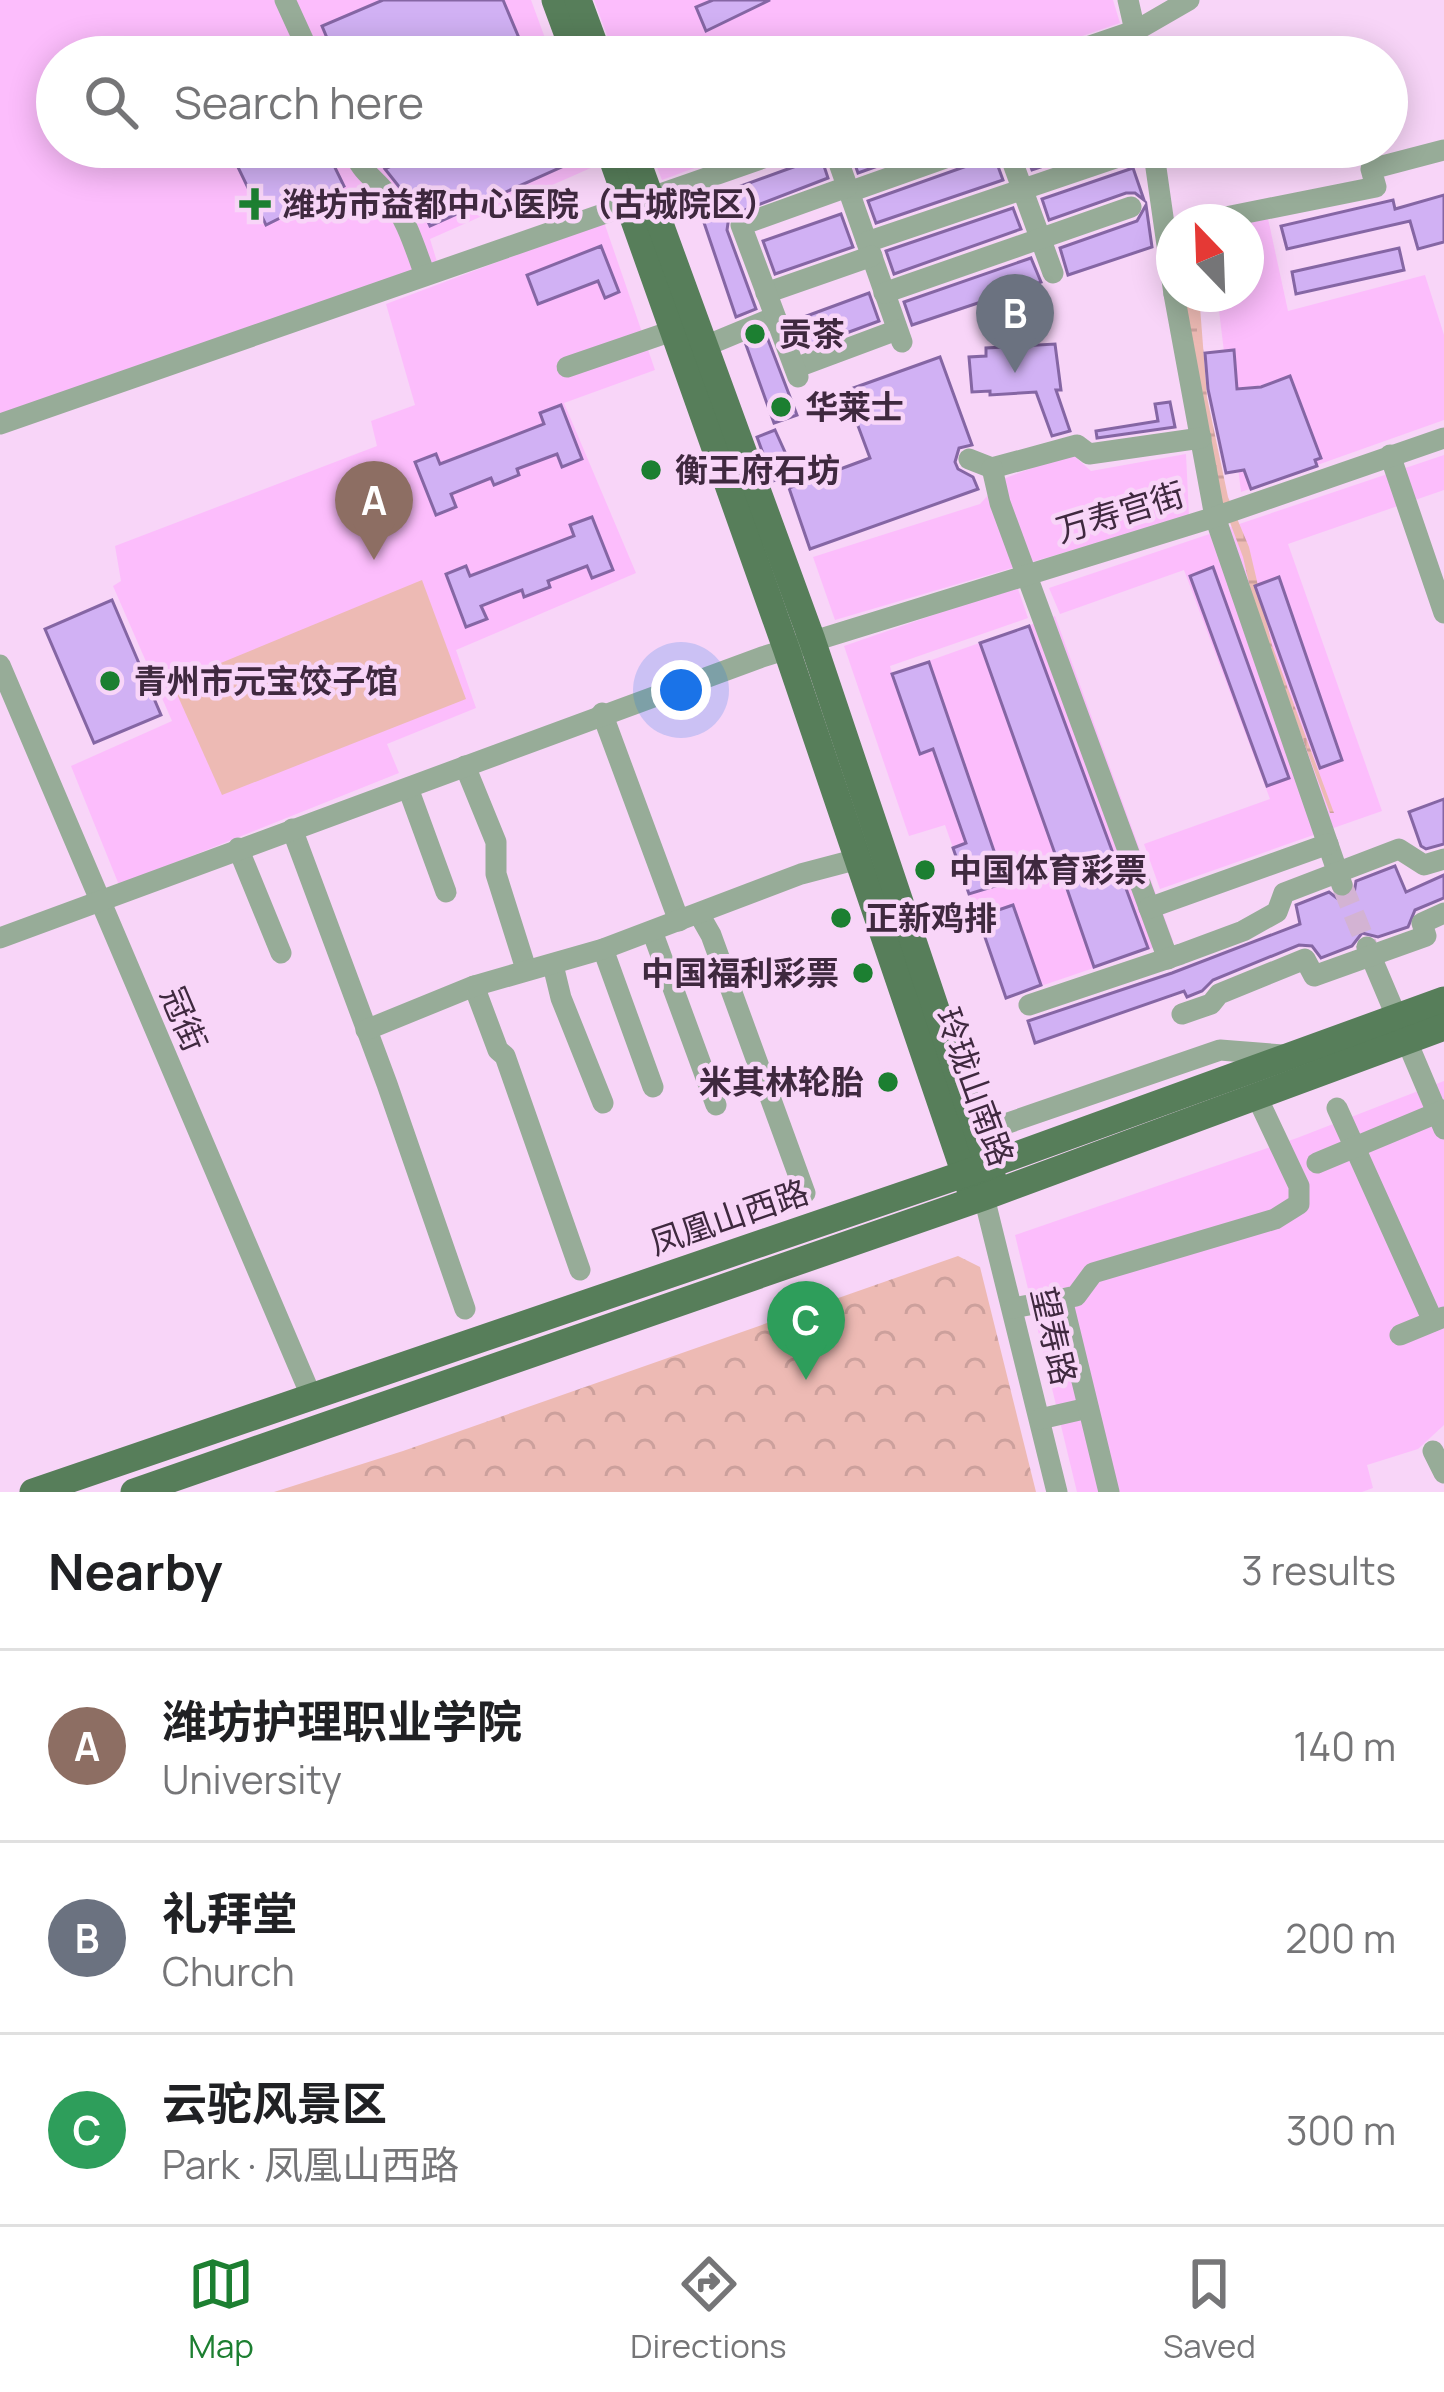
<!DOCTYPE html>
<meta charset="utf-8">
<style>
body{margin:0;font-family:Manrope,"Noto Sans SC",sans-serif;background:#f6f6f6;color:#202124}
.compass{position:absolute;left:1156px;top:204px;width:108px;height:108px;border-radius:50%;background:#fff;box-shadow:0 6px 30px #0003;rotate:337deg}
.you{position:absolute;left:681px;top:690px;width:42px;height:42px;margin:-30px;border:9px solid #fff;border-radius:50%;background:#1a73e8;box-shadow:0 0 0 18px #1a73e833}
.badge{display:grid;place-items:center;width:78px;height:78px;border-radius:50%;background:#1c7f31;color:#fff;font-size:39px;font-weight:700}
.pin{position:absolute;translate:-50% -99px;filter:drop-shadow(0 3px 6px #0008)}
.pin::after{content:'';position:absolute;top:63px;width:42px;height:36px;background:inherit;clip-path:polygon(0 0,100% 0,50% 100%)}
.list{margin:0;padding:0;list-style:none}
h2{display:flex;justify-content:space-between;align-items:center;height:156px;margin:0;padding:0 48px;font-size:51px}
h2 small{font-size:39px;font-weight:400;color:#757577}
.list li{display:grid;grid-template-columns:78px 1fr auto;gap:36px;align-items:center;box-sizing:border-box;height:192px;padding:0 48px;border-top:3px solid #e0e0e0}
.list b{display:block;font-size:45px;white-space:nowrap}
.list p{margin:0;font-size:39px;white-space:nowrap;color:#757577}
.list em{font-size:39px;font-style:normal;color:#757577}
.icon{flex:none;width:66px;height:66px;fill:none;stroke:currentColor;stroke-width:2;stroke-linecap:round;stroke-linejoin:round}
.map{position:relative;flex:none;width:1444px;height:1492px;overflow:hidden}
.search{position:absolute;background:#fff;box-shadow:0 6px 30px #0003;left:36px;right:36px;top:36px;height:132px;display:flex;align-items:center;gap:30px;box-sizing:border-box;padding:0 42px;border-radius:66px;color:#757577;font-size:45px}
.sheet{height:732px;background:#fff}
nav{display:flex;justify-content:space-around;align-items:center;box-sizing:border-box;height:168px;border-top:3px solid #e0e0e0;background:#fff;font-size:33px;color:#757577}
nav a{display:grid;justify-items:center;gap:6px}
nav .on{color:#1c7f31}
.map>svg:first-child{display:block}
.built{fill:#fcbdfc}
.grass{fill:#edbab4}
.wetland{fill:url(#wetland-marsh)}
.park{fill:url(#park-crowns)}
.building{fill:#d1b1f4;stroke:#8566a4;stroke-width:3}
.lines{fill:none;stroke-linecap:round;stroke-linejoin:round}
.minor-tunnel{stroke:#d3b3d3;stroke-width:21;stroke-dasharray:21 10;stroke-linecap:butt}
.minor{stroke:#97ac98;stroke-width:21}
.major{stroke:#577e5a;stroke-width:27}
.poi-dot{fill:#1c7f31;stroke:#f8d5f8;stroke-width:4.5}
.labels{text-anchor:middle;stroke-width:9;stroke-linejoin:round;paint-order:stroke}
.poi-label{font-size:33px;font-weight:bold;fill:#3f293f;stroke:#f8d5f8;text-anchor:start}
.street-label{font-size:33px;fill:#3f293f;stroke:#f8d5f8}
</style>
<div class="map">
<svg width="1444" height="1492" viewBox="0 0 1444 1492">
<defs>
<pattern id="wetland-marsh" width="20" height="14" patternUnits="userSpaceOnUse" patternTransform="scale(3)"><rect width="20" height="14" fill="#edbab4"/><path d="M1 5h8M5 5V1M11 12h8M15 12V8" fill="none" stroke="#cca09c"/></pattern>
<pattern id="park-crowns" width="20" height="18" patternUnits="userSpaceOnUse" patternTransform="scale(3)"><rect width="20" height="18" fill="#edbab4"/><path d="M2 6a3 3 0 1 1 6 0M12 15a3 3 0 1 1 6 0" fill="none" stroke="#cca09c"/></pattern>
</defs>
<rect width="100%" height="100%" fill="#f8d5f8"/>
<g class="built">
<polygon points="0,0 531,0 552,57 57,57 57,147 585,147 593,167 430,239 438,265 0,414"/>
<polygon points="594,0 1113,0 1120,23 1021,57 615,57"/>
<polygon points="649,147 751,147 662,180"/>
<polygon points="1267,214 1288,311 1425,275 1444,335 1444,420 1241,492 1217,294 1246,294 1246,222"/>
<polygon points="604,222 655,370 564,403 636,573 456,650 476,708 387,744 399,773 119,885 71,766 172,721 113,586 121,581 115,546 377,446 371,421 415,405 386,304"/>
<polygon points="1071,453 1091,471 1186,454 1189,516 835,620 813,557 980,504 1003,479"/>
<polygon points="1444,455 1444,490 1288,544 1382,811 1160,889 1144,844 1270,799 1184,570 1060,614 1049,588"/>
<polygon points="1017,586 1028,618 890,666 892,674 1055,616 1173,941 1006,998 945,825 909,836 844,646"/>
<polygon points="1444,1081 1444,1425 1418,1449 1367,1465 1373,1488 1362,1492 1077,1492 1015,1235 1297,1138"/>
</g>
<polygon class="grass" points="422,580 466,699 222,795 172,683"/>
<polygon class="wetland" points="1182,294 1199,294 1207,397 1228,497 1249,547 1272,645 1334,813 1330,813 1255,610 1243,557 1217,488"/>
<polygon class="park" points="958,1256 980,1267 1036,1492 274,1492 403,1451"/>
<g class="building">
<polygon points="383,0 503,0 527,57 335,57 322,26"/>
<polygon points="713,0 770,0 706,31 696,7"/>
<polygon points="259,147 325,147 344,186 266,225 234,159"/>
<polygon points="434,147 558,147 566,165 430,226 416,195 408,198 385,169"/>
<polygon points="849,147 931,147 858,173"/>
<polygon points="991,147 1003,180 876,223 868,201 981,161"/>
<polygon points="1023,147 1101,147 1032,170"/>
<polygon points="821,157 828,178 729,216 727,230 756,309 736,317 697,202"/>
<polygon points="1133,168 1144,200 1135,193 1126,193 1049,220 1042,199"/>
<polygon points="1444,195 1444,242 1418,249 1410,221 1287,249 1281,226 1393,200 1395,209"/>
<polygon points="1146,205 1152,247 1068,275 1060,248 1137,221"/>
<polygon points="1013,208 1021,229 894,274 886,251"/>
<polygon points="841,214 853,247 775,274 763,241"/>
<polygon points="601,246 619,292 605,298 598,281 538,304 527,275"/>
<polygon points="1399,248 1404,270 1296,294 1292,272"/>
<polygon points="1031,258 1041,282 912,325 904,302"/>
<polygon points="869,293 879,321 803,349 793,321"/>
<polygon points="767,337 797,415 774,423 746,345"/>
<polygon points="1055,344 1061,390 1056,390 1070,431 1052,436 1036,392 990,395 990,391 972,392 969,357 986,356 986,348"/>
<polygon points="1234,350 1237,389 1261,387 1290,376 1321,458 1315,460 1317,466 1251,489 1244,470 1226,473 1208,389 1205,353"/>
<polygon points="940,357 972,445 959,448 955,462 958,469 973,477 978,489 810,549 789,488 870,458 845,391"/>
<polygon points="1170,402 1175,427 1097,438 1096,431 1158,421 1155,404"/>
<polygon points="561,405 582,459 562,467 557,454 517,469 519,475 494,485 491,478 451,494 456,507 436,515 415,462 436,454 440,464 544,424 540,413"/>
<polygon points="775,430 794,472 773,481 757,437"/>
<polygon points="592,517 613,570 592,578 587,566 548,581 550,587 524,597 522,590 481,606 487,619 466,627 446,574 466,566 470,576 574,536 570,525"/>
<polygon points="1213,567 1289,778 1267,786 1190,576"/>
<polygon points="1279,577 1342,760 1320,768 1255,586"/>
<polygon points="112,600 161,715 94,743 45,629"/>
<polygon points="1029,626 1148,948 1094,967 1066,886 1092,877 1085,857 1059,865 980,643"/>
<polygon points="929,662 1005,883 969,894 953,848 966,843 933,749 920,754 892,674"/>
<polygon points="1444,799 1444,844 1426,849 1421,846 1409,812"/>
<polygon points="1395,866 1406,892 1444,875 1444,898 1415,910 1408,927 1378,937 1362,933 1352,946 1321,958 1312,946 1299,945 1213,980 1202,991 1187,997 1184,991 1035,1043 1028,1021 1172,973 1300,924 1296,905 1329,892 1338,899 1348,899 1354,894 1356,881"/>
<polygon points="1013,905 1041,985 1006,998 978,917"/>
</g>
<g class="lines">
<polyline class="minor-tunnel" points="1342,885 1367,946"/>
<g class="minor">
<polyline points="285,0 311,57"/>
<polyline points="1128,0 1141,57"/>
<polyline points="1058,57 1137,30 1189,0"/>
<path d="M351 147C364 176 369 172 387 194 406 217 415 248 425 275"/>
<polyline points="1007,147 1053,273"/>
<polyline points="1153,147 1174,294"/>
<polyline points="834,149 902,342"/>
<polyline points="849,192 976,147"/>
<polyline points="1201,222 1376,187 1371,169 1444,150"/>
<polyline points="867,242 1127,154"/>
<polyline points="766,293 872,256"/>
<polyline points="884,293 1131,207"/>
<polyline points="1174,294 1215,517 1342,885"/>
<polyline points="703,347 775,317"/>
<polyline points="567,367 672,331"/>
<polyline points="795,368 897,330"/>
<polyline points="798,377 741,225 847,187"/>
<polyline points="0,424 795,147"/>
<polyline points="1390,455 1444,613"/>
<polyline points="969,459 992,468 1077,445 1089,454 1201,438"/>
<polyline points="992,468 1000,503 1168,959"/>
<polyline points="0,665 312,1398"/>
<polyline points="602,713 679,921"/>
<polyline points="465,766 496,842 496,874 526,969"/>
<polyline points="408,788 446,892"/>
<polyline points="292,829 387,1084 465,1309"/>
<polyline points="238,848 281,953"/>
<polyline points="1149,908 1328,844"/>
<polyline points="699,914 711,935 805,1193"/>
<polyline points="652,931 716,1105"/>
<polyline points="0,938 762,657 1215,517 1444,438"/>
<polyline points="1367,947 1444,1129"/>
<polyline points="603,949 653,1087"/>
<polyline points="553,965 561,998 603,1103"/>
<polyline points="474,986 498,1050 505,1056 580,1270"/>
<polyline points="1029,1005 1181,954 1243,931 1277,912 1284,893 1399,849 1424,865 1444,859"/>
<polyline points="1182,1014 1211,1004 1219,994 1305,959 1314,976 1426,936 1422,923 1444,913"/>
<polyline points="366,1030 474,986 603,949 801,874 858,859"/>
<polyline points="1337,1108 1433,1321"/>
<polyline points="976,1134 1220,1050 1283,1055"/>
<polyline points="1317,1163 1444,1110"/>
<polyline points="984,1197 1057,1492"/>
<polyline points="1013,1308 1062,1299"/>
<polyline points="1400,1335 1444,1317"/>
<polyline points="1040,1419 1088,1408"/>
<polyline points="1433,1451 1444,1473"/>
<polyline points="1109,1492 1062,1299 1076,1296 1093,1273 1275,1219 1299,1204 1299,1186 1256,1095"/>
</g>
<g class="major">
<polyline points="555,0 576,57"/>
<polyline points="578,0 599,57"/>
<polyline points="608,147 786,648 970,1189"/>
<polyline points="632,147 812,640 993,1179"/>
<polyline points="33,1492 964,1174 1444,1000"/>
<polyline points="134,1492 984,1197 1444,1027"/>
</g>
</g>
<g class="poi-dot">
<path d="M249 186h12v12h12v12h-12v12h-12v-12h-12v-12h12z"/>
<circle cx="755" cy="334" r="12"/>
<circle cx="781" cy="407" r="12"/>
<circle cx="651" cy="470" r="12"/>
<circle cx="110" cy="681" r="12"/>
<circle cx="925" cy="870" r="12"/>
<circle cx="841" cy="918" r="12"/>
<circle cx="863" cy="973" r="12"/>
<circle cx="888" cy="1082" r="12"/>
</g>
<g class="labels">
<g class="poi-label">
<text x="282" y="216">潍坊市益都中心医院（古城院区）</text>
<text x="779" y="346">贡茶</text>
<text x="805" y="419">华莱士</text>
<text x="675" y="482">衡王府石坊</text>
<text x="134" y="693">青州市元宝饺子馆</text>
<text x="949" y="882">中国体育彩票</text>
<text x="865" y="930">正新鸡排</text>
<text x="839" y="985" text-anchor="end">中国福利彩票</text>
<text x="864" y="1094" text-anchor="end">米其林轮胎</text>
</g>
<g class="street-label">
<text transform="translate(1120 512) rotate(-17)" y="12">万寿宫街</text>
<text transform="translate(184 1019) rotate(67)" y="12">冠街</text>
<text transform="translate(975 1087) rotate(70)" y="12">玲珑山南路</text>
<text transform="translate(729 1217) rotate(-19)" y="12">凤凰山西路</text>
<text transform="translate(1054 1336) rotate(77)" y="12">望寿路</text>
</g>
</g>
</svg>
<svg class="compass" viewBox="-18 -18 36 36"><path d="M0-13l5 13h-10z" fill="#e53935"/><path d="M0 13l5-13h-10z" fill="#757577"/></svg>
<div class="you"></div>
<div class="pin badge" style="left:374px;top:560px;background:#8d6e63">A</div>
<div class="pin badge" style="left:1015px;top:373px;background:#6b7280">B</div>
<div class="pin badge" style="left:806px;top:1380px;background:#2e9e5b">C</div>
<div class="search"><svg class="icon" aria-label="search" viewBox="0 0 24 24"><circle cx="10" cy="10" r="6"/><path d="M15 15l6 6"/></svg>Search here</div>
</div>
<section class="sheet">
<h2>Nearby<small>3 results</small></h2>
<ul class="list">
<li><span class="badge" style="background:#8d6e63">A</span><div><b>潍坊护理职业学院</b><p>University</p></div><em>140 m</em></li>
<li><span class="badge" style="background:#6b7280">B</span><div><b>礼拜堂</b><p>Church</p></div><em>200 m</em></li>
<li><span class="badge" style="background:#2e9e5b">C</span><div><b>云驼风景区</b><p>Park · 凤凰山西路</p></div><em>300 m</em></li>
</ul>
</section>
<nav>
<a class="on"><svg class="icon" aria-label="map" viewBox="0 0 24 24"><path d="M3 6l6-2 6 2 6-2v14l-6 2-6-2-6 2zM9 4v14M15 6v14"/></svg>Map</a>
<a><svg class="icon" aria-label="directions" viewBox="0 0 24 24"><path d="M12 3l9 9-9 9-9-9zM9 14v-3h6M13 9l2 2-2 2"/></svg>Directions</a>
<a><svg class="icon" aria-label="saved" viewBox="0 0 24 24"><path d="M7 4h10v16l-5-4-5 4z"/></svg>Saved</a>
</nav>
